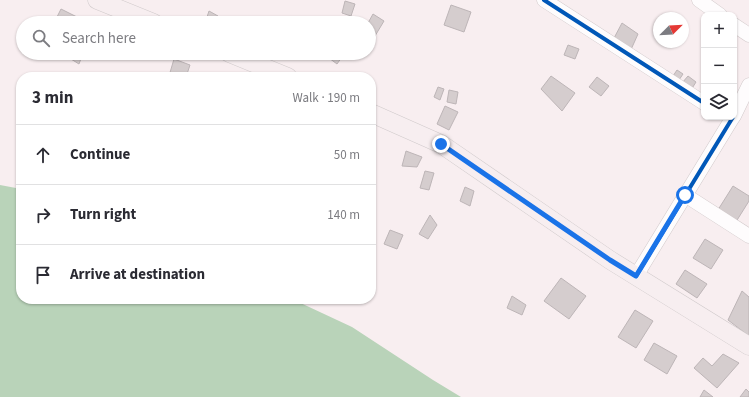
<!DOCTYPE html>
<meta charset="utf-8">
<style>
body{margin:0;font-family:"Source Sans 3",sans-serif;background:#f2f2f3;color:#2b2b33}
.controls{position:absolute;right:12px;top:12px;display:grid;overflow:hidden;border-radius:8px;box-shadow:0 1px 3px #0004}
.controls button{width:36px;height:36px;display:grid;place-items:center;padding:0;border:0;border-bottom:1px solid #e1e1e2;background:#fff;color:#2b2b33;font:20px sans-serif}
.compass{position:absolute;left:653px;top:12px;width:36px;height:36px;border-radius:50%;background:#fff;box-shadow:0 1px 3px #0004;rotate:66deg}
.stop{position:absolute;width:12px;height:12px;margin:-9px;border:3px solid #1a73e8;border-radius:50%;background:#fff}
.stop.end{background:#1a73e8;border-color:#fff;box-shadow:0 1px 4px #0008}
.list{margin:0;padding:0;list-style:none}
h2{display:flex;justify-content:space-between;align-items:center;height:52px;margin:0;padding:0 16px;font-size:17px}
h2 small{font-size:13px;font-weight:400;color:#7c7c81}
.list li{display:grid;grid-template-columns:26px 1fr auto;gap:12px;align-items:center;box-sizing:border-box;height:60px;padding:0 16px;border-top:1px solid #e1e1e2}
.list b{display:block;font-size:15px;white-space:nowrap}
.list em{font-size:13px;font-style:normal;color:#7c7c81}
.icon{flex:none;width:22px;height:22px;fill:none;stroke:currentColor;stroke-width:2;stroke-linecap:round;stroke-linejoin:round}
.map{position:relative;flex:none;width:749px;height:397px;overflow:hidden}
.search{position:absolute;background:#fff;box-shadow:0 1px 3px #0004;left:16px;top:16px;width:360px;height:44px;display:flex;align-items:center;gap:10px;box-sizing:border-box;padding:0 14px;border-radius:22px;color:#7c7c81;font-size:15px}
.panel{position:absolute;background:#fff;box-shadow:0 1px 3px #0004;left:16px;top:72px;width:360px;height:232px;border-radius:16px}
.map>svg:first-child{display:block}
.water{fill:#b9d3b9}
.building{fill:#d5cdce;stroke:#bdb5b7}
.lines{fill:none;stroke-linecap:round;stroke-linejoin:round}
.minor-casing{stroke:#d2cacb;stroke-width:15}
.major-casing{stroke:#d0cacb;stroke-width:19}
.minor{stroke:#fefcfd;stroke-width:14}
.major{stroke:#f7eef0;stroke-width:18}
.cycleway-casing{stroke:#fdfdfd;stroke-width:6}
.cycleway{stroke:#0057b8;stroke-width:4}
.route{stroke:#1a73e8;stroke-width:5}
</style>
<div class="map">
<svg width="749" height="397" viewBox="0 0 749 397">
<rect width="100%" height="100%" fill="#f8eef0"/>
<polygon class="water" points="0,185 16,188 21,190 21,299 292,299 352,327 433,380 461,397 0,397"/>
<g class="building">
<polygon points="345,1 355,4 351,16 342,13"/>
<polygon points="451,5 471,12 464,32 444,25"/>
<polygon points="61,9 77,17 74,23 54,23"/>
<polygon points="209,11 218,16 215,23 205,23"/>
<polygon points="373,14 384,21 375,36 369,32 369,23 368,23"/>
<polygon points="622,23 638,34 629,54 613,40"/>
<polygon points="568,45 579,49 575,59 564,55"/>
<polygon points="63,53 83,53 79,64 63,54"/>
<polygon points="332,53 344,54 337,64 329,58"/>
<polygon points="174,59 190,65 186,77 169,76"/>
<polygon points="677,70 683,74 677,83 671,79"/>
<polygon points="551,76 575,93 562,111 541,89"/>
<polygon points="688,76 696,82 691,90 682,83"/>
<polygon points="597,77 609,86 601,96 589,87"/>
<polygon points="438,87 444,89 440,100 434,97"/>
<polygon points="449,90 458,92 456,104 447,102"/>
<polygon points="445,106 458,112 449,130 437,124"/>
<polygon points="406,151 422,157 417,167 402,166"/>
<polygon points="425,171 434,173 429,190 420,188"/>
<polygon points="733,186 749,196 749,201 734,225 716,213"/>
<polygon points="465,187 474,191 470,206 460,201"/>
<polygon points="430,215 437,225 428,239 419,234"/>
<polygon points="390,230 403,235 397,249 384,244"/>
<polygon points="705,239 723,250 711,269 693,258"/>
<polygon points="685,270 707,284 697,298 676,284"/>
<polygon points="561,278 586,296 569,319 544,301"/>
<polygon points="742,291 749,297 749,336 728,320"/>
<polygon points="512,296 526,305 522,315 507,308"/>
<polygon points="635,310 653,321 636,348 618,337"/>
<polygon points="654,343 677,356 667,374 644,360"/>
<polygon points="723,354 739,363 717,388 694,368 703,358 712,366"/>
<polygon points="746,389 749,392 749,397 740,397"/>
<polygon points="704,390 713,397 700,397"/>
</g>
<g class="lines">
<g class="minor-casing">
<g id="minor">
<polyline points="544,0 704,103"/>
<polyline points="699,0 720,15"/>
<polyline points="734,25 749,35"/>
<polyline points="734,116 749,85"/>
<polyline points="685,195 749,236"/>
<polyline points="636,276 733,117"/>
</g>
</g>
<g class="major-casing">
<g id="major">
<polyline points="97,0 154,23"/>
<polyline points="229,53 288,77"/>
<polyline points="371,113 441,144 610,260 749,346"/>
</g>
</g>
<use href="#minor" class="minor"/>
<use href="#major" class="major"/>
<g class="cycleway-casing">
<g id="cycleway">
<polyline points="544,0 704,103"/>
<polyline points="636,276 733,117"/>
</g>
</g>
<use href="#cycleway" class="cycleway"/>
</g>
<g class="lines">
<polyline class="route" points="441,144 610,260 636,276 685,195"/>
</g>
</svg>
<div class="controls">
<button>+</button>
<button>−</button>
<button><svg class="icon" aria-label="layers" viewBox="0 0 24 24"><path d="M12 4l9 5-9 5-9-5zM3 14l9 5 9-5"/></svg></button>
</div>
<svg class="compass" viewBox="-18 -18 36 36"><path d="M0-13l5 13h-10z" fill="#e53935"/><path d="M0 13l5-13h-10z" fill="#7c7c81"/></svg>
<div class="stop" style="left:685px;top:195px"></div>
<div class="stop end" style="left:441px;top:144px"></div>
<div class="search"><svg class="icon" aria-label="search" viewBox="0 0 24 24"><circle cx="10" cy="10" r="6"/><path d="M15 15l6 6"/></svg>Search here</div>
<section class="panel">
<h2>3 min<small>Walk · 190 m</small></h2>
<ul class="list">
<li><svg class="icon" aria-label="ahead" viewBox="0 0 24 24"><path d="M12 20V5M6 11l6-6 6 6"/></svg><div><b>Continue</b></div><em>50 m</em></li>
<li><svg class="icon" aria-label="right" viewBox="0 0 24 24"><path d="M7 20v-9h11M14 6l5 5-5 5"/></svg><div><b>Turn right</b></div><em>140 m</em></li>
<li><svg class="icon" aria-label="arrive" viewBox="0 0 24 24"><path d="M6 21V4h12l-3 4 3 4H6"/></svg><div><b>Arrive at destination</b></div></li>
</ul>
</section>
</div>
